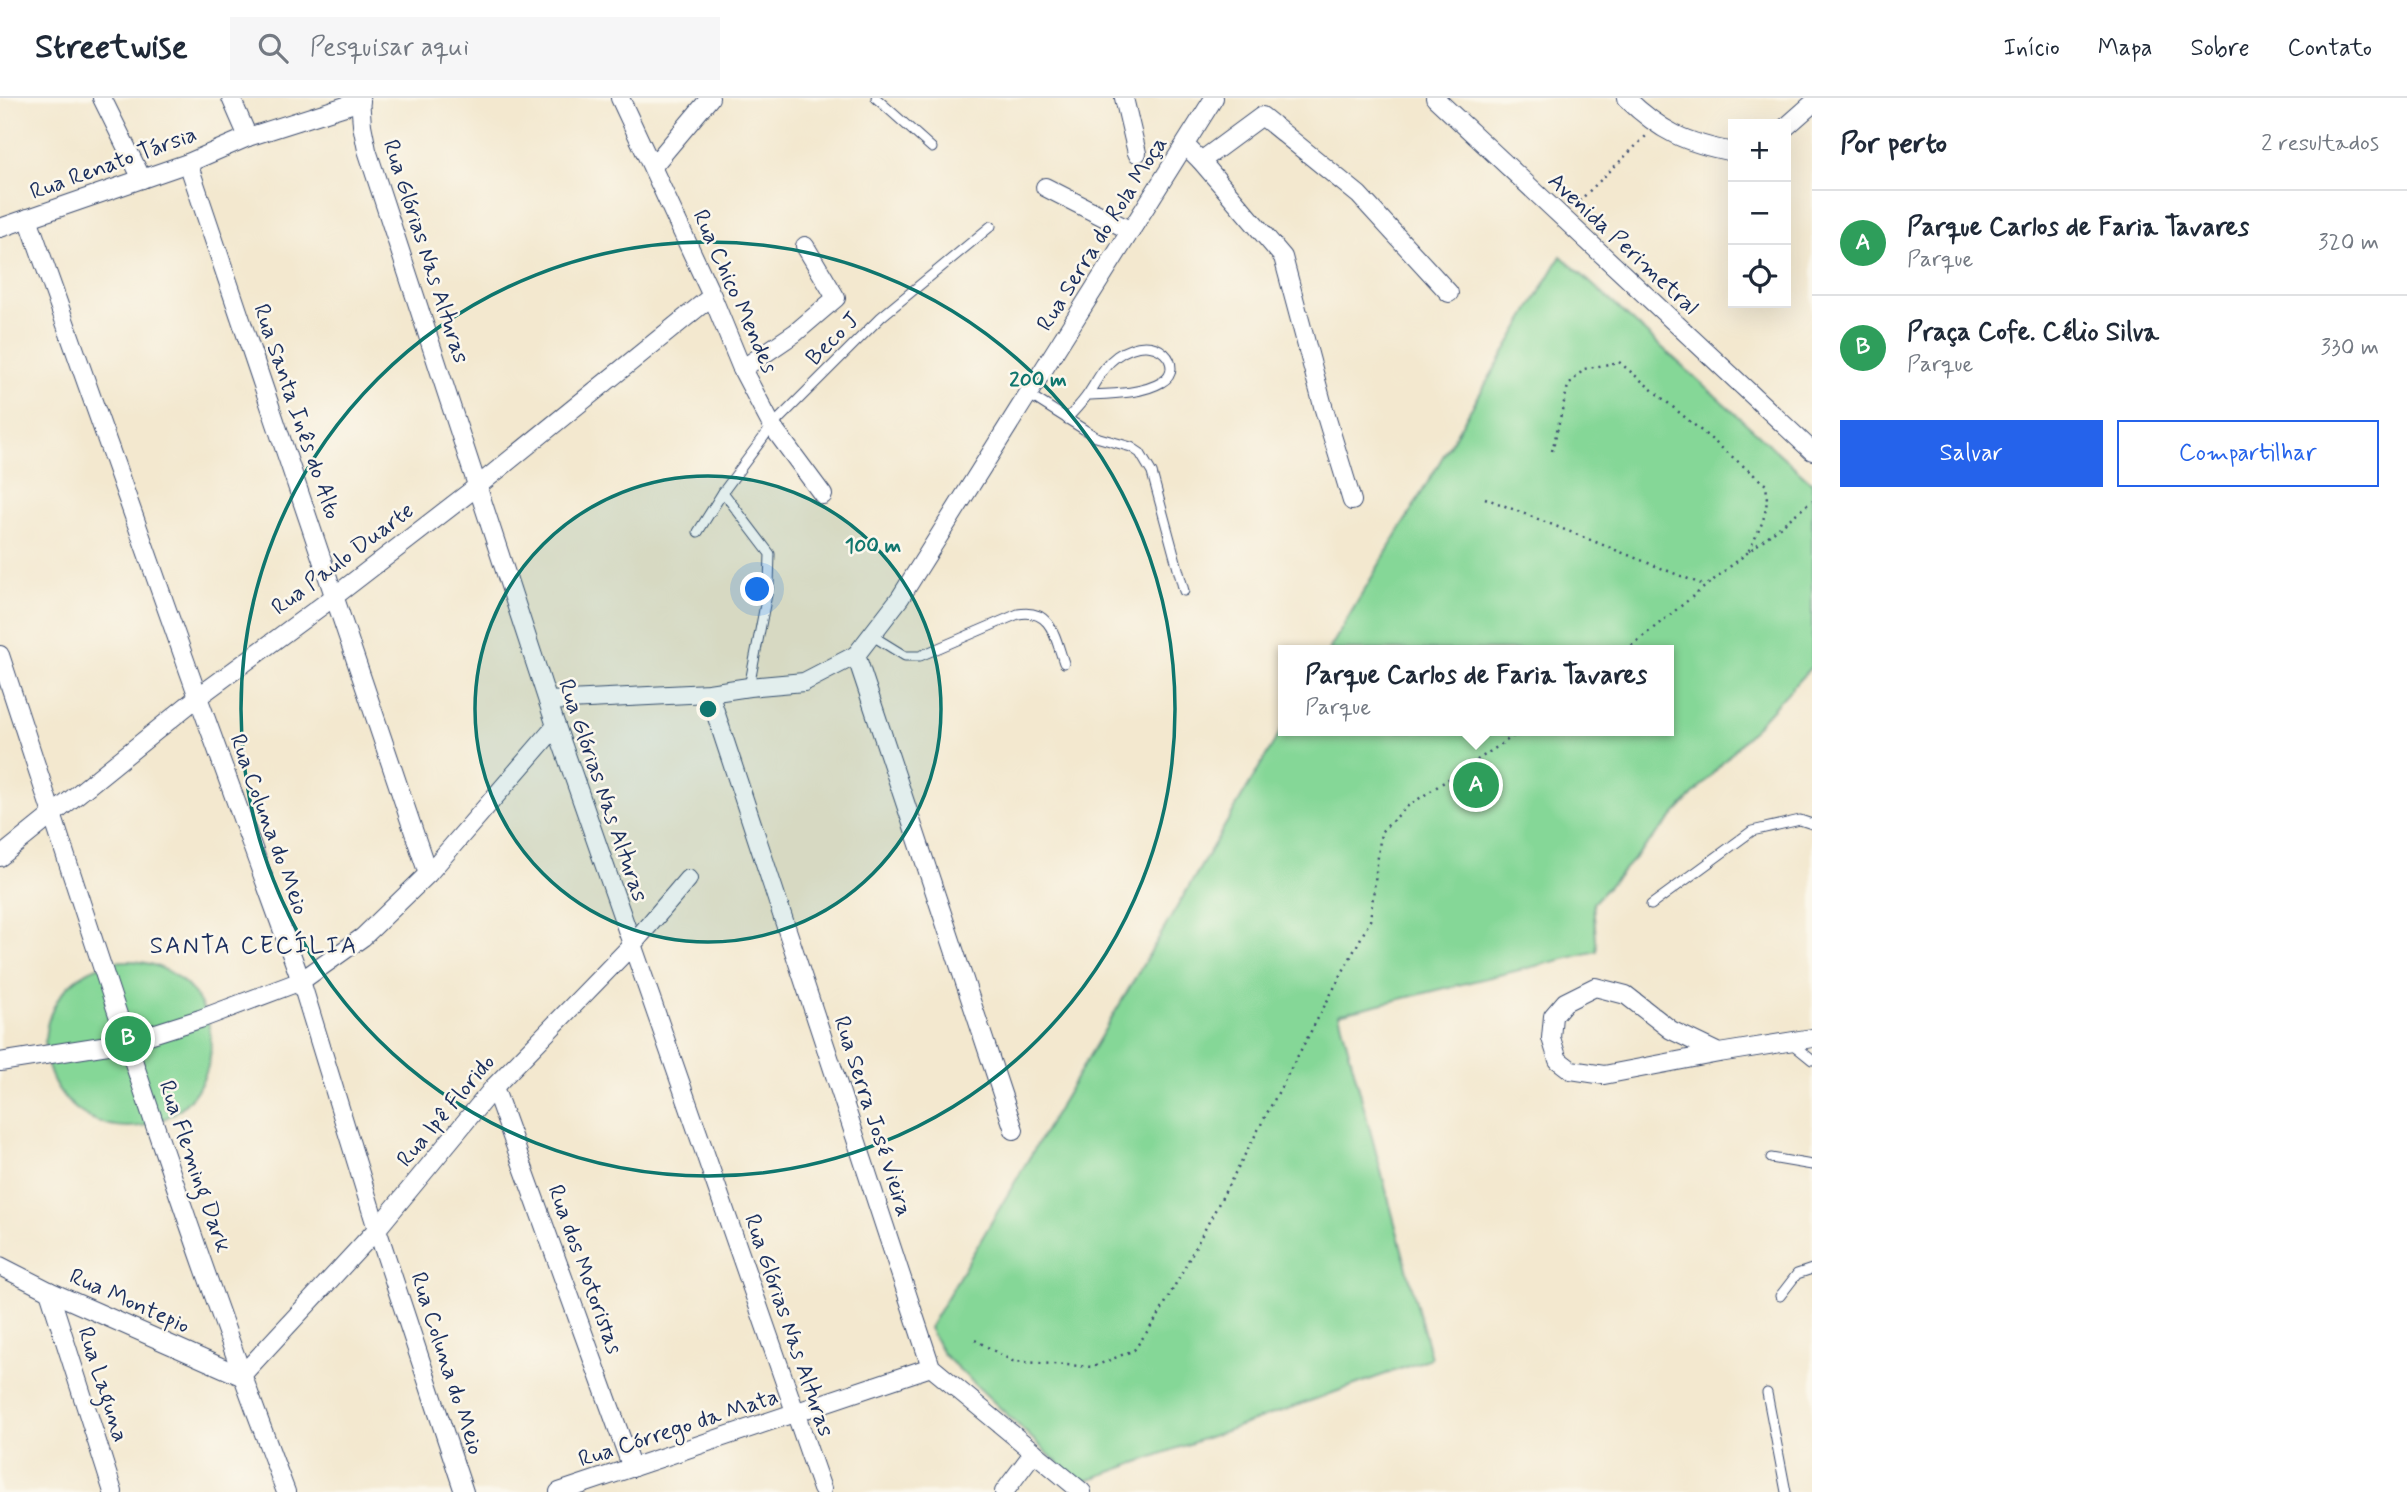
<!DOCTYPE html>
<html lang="pt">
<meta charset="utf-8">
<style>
body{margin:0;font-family:Mynerve,sans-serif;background:#f6f6f7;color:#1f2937}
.controls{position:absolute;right:21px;top:21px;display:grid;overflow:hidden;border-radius:0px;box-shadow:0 7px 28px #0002}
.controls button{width:63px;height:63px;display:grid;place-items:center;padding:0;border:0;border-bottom:2px solid #e0e1e3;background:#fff;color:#1f2937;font:35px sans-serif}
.you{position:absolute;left:758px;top:492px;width:24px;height:24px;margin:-18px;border:5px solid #fff;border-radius:50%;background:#1a73e8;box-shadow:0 0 0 10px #1a73e833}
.badge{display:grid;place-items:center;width:46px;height:46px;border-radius:50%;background:#2563eb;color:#fff;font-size:23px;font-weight:700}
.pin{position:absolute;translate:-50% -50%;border:4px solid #fff;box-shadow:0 2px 7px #0006}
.popup{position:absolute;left:1278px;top:547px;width:396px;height:91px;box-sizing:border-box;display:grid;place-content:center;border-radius:0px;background:#fff;filter:drop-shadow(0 2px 5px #0005);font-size:23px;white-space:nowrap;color:#747a83}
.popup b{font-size:26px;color:#1f2937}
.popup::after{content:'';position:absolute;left:50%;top:100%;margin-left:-14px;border:14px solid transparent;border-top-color:#fff}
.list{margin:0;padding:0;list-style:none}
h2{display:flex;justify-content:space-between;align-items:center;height:91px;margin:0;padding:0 28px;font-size:30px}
h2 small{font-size:23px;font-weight:400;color:#747a83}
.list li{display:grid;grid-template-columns:46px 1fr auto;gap:21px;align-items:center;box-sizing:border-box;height:105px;padding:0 28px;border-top:2px solid #e0e1e3}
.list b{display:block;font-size:26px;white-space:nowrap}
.list p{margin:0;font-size:23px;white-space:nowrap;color:#747a83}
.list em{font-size:23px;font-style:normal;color:#747a83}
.actions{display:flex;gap:14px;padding:21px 28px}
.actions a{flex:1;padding:16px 0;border:2px solid #2563eb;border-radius:0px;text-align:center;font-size:24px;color:#2563eb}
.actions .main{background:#2563eb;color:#fff}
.icon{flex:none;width:38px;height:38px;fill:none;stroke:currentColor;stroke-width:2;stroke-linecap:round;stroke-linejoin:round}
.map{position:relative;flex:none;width:1812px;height:1394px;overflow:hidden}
header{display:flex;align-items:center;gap:42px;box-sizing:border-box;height:98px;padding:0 35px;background:#fff;border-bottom:2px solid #e0e1e3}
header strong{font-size:33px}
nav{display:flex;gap:38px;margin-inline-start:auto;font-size:24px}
.search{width:490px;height:63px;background:#f6f6f7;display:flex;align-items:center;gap:18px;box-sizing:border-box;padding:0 24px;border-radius:0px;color:#747a83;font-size:26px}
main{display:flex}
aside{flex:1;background:#fff}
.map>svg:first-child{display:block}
.green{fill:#85d797;stroke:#50837a;stroke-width:2}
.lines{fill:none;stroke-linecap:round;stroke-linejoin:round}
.service-casing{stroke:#3b4b6f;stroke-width:11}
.minor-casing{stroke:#3b4b6f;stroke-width:20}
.path{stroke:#3b4b6f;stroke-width:2.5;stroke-dasharray:2 5;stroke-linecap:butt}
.service{stroke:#fff;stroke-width:9}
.minor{stroke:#fff;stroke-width:18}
.ring{fill:none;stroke:#0f766e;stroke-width:3.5}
.labels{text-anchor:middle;stroke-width:5;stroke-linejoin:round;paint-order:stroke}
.street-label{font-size:23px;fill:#1b2f5e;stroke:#fbf7ec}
.neighbourhood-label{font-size:24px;letter-spacing:2px;fill:#1b2f5e;stroke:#fbf7ec}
.centre{fill:#0f766e;stroke:#fbf7ec;stroke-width:3.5}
.ring-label{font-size:21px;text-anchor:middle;font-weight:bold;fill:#0f766e;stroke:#fbf7ec;stroke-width:5;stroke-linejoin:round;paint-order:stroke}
</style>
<header>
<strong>Streetwise</strong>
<div class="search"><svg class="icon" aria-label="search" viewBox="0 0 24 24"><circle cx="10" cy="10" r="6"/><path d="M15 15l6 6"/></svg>Pesquisar aqui</div>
<nav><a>Início</a><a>Mapa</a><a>Sobre</a><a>Contato</a></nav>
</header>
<main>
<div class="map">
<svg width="1812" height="1394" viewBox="0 0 1812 1394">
<rect width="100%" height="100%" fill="#fbf7ec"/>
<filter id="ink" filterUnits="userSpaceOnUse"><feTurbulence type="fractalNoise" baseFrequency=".0143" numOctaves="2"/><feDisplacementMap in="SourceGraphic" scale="14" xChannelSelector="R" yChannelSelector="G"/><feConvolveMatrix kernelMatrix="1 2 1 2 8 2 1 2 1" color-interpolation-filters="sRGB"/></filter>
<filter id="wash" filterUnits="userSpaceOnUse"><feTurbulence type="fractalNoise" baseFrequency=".00686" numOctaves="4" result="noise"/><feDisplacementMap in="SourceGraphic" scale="28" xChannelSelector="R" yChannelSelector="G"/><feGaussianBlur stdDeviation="1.57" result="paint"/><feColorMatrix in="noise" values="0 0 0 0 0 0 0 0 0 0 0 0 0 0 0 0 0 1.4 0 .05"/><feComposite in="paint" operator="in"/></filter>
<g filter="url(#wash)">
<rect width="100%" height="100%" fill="#f3e8cf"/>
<g class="green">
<polygon points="1561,158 1812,385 1812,568 1593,805 1597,853 1339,916 1431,1260 1079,1385 943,1256 929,1230 1283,629 1284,633 1668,633 1668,552 1329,552"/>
<circle cx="128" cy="946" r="83"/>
</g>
</g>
<g filter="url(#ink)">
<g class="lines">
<g class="service-casing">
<g id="service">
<polyline points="876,0 932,50"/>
<polyline points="1028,296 1096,339 1131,349 1140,355 1152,375 1184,493"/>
<path d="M1067 321C1074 313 1082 305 1088 296 1097 283 1103 268 1117 258 1159 229 1186 271 1162 284 1142 296 1111 296 1088 297"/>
<polyline points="723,394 770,456 769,486 749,589"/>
<polyline points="698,434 723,394 772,328 881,219 991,128"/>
<path d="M871 537 905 558H920L1018 516C1052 510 1055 540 1064 565"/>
<polyline points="1651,807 1752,733 1800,722 1812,726"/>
<polyline points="1791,945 1812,962"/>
<polyline points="1771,1060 1812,1067"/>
<polyline points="1780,1198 1797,1176 1812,1171"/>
<polyline points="1767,1295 1786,1394"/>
</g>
</g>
<g class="minor-casing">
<g id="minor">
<polyline points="102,0 142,81"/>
<polyline points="231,0 248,39"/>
<polyline points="360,0 362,27 367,52 556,628 822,1391"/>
<polyline points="620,0 712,198 742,271 772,328 823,397"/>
<polyline points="1124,0 1137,55"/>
<polyline points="1435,0 1812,353"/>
<path d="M1626 0C1661 34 1686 45 1733 54"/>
<polyline points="1786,29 1812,6"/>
<polyline points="1185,47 1201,63 1283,159 1323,308 1352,403"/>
<polyline points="1201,63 1262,18 1359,97 1449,195"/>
<polyline points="188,65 428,776"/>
<polyline points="653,68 710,0"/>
<polyline points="1045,89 1131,133"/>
<polyline points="28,120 198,599 301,883 377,1131 464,1394"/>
<polyline points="0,130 188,65 248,39 361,3"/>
<polyline points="742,271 795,235 836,200 805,148"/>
<path d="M0 557C92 837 181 1119 286 1394"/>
<polyline points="856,557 1014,1032"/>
<polyline points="709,595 931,1269 1082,1394"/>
<polyline points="548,603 709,595 749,589 804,584 856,557 900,500 1214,0"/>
<polyline points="0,759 198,599 335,498 479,387 712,198"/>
<polyline points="1719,955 1671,932 1626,897 1595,889 1565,904 1553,918 1551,940 1558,962 1571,972 1604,977 1719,955 1812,940"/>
<polyline points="0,964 127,944 200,921 301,883 363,839 428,776 556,628"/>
<polyline points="494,989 632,1370"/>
<polyline points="0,1168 49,1193 241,1278 377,1131 494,989 631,848 688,781"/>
<polyline points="49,1193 113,1394"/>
<polyline points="559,1394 931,1269"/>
<polyline points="1004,1394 1034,1354"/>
</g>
</g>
<g class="path">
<polyline points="1574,108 1647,37"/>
<path d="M1552 353 1568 288 1584 271 1619 264 1766 387C1770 416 1759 432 1747 456"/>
<polyline points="1485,400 1706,488"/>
<polyline points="1626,552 1812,403"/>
<polyline points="975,1242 1012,1263 1093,1269 1134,1252 1159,1217 1370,823 1381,734 1408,708 1521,633"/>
</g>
<use href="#service" class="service"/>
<use href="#minor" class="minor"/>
</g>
</g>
<circle cx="708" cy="611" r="233" fill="#0f766e" fill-opacity=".12"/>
<g class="ring">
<circle cx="708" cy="611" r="233"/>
<circle cx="708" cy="611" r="467"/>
</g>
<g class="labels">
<g class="street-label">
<text transform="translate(113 64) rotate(-20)" y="8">Rua Renato Társia</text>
<text transform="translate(1101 135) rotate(-58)" y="8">Rua Serra do Rola Moça</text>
<text transform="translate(1624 145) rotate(43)" y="8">Avenida Perimetral</text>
<text transform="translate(427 153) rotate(72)" y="8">Rua Glórias Nas Alturas</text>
<text transform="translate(736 193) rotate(66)" y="8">Rua Chico Mendes</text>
<text transform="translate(832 240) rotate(-45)" y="8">Beco J</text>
<text transform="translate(298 313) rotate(71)" y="8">Rua Santa Inês do Alto</text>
<text transform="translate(342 460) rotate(-37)" y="8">Rua Paulo Duarte</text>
<text transform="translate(604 692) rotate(71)" y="8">Rua Glórias Nas Alturas</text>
<text transform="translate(270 726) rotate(70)" y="8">Rua Coluna do Meio</text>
<text transform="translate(445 1012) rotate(-50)" y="8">Rua Ipê Florido</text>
<text transform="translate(874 1018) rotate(72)" y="8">Rua Serra José Vieira</text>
<text transform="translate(196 1068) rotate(71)" y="8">Rua Fleming Dark</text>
<text transform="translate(586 1171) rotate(70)" y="8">Rua dos Motoristas</text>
<text transform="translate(130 1202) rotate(24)" y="8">Rua Montepio</text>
<text transform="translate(790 1227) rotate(71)" y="8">Rua Glórias Nas Alturas</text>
<text transform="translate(448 1265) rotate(72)" y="8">Rua Coluna do Meio</text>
<text transform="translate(104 1286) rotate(72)" y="8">Rua Laguna</text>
<text transform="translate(678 1329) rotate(-18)" y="8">Rua Córrego da Mata</text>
</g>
<g class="neighbourhood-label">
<text x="254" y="855">SANTA CECÍLIA</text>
</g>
</g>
<circle cx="708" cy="611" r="10" class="centre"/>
<g class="ring-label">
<text x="1038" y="288">200 m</text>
<text x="873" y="454">100 m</text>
</g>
</svg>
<div class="controls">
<button>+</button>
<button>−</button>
<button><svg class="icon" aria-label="locate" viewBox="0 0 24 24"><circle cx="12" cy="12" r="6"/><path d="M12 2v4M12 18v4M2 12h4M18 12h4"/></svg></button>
</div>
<div class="you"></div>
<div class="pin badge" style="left:1476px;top:687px;background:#2e9e5b">A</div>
<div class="popup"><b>Parque Carlos de Faria Tavares</b>Parque</div>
<div class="pin badge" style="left:128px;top:941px;background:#2e9e5b">B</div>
</div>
<aside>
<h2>Por perto<small>2 resultados</small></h2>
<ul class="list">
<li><span class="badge" style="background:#2e9e5b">A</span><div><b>Parque Carlos de Faria Tavares</b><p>Parque</p></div><em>320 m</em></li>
<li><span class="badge" style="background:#2e9e5b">B</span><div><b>Praça Cofe. Célio Silva</b><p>Parque</p></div><em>330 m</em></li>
</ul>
<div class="actions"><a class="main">Salvar</a><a>Compartilhar</a></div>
</aside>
</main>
